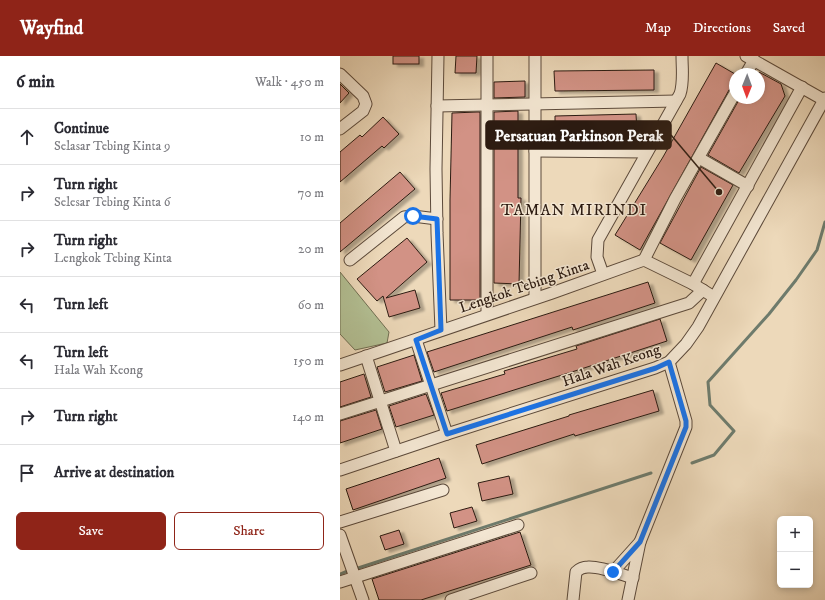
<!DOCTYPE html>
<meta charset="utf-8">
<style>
body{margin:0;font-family:"IM FELL DW Pica",serif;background:#f2f2f3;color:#2b2b33}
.controls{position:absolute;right:12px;bottom:12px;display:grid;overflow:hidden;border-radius:6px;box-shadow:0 2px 6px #0003}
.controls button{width:36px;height:36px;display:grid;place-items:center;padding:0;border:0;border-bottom:1px solid #e1e1e2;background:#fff;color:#2b2b33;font:20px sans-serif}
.compass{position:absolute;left:389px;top:12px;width:36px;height:36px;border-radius:50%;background:#fff;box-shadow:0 2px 6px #0003;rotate:181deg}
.stop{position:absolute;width:12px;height:12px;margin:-9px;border:3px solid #1a73e8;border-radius:50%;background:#fff}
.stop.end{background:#1a73e8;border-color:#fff;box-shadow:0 1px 4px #0008}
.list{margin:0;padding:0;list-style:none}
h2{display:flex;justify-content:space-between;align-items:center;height:52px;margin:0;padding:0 16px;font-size:17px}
h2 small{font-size:13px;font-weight:400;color:#7c7c81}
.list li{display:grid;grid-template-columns:26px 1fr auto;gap:12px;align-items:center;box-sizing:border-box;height:56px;padding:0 16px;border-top:1px solid #e1e1e2}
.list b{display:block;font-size:15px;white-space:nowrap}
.list p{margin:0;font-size:13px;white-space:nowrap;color:#7c7c81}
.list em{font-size:13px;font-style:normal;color:#7c7c81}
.actions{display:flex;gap:8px;padding:12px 16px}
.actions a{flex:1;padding:9px 0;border:1px solid #8f2418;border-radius:6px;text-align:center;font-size:14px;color:#8f2418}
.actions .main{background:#8f2418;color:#fff}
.icon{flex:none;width:22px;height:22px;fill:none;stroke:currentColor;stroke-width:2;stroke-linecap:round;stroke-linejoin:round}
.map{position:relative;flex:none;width:485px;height:544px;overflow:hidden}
header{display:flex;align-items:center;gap:24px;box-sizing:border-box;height:56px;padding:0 20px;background:#8f2418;color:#fff}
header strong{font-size:19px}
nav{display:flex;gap:22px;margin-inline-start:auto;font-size:14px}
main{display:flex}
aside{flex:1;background:#fff}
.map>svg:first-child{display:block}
.green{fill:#b3c094;stroke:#706e52}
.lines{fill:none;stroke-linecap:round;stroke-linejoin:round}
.stream{stroke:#6e7b6c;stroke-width:3}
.building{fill:#d29285;stroke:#2c1b11;filter:url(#shadow)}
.minor-casing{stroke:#5c4a3b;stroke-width:13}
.minor{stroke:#f3e6d2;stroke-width:11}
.route{stroke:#1a73e8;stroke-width:5}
.labels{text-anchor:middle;stroke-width:3;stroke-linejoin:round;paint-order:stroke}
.street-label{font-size:15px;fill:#2c1b11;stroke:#f3e6d2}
.neighbourhood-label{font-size:16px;letter-spacing:1px;fill:#2c1b11;stroke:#f3e6d2}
.leader{fill:none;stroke:#2c1b11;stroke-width:1.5}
.callout-dot{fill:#2c1b11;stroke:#f3e6d2;stroke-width:1.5}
.callout{fill:#2c1b11;stroke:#2c1b11;stroke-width:1.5}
.callout-label{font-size:16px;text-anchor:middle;font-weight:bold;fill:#fff}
</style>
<header>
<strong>Wayfind</strong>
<nav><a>Map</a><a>Directions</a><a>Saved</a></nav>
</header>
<main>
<aside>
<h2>6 min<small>Walk · 450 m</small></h2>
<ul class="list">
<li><svg class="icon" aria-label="ahead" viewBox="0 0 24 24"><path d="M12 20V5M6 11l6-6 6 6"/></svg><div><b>Continue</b><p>Selasar Tebing Kinta 9</p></div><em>10 m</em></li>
<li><svg class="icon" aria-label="right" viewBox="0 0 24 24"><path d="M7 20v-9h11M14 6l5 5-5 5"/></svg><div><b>Turn right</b><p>Selesar Tebing Kinta 6</p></div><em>70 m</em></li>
<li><svg class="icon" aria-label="right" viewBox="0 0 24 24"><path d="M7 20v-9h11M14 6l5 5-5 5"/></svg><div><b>Turn right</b><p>Lengkok Tebing Kinta</p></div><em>20 m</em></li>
<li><svg class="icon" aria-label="left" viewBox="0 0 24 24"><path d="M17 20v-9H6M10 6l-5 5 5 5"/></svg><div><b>Turn left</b></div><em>60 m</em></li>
<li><svg class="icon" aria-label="left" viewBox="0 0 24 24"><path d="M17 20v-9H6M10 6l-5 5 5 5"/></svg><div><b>Turn left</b><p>Hala Wah Keong</p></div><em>150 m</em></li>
<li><svg class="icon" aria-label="right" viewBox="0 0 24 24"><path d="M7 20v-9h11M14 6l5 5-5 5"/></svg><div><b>Turn right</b></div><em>140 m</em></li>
<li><svg class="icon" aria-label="arrive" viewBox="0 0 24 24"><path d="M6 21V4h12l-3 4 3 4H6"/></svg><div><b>Arrive at destination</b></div></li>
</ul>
<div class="actions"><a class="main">Save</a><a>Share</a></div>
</aside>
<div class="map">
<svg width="485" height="544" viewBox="0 0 485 544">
<defs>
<filter id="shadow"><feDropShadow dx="4.5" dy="2.5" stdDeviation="1" flood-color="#0004"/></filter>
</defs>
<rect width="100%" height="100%" fill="#edd9ba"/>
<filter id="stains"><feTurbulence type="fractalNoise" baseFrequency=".005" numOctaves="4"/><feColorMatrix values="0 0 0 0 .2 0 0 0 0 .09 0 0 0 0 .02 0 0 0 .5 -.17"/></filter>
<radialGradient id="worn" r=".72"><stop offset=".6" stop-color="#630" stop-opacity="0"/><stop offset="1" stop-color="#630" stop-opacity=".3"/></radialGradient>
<polygon class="green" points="0,216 49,276 47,287 15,294 0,278"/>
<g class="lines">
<g class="stream">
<polyline points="352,407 374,399 394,375 370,349 368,326 429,258 456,224 477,194 485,166"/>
<polyline points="15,513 311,417"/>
<polyline points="0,518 10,514"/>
</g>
</g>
<g class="building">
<rect x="53" y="0" width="26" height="8"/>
<polygon points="116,0 137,0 136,17 115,17"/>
<polygon points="376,7 395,18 395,27 389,34 300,194 275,179 323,101"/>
<polygon points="314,14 314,34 215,35 214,15"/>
<polygon points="419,16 441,28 445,40 399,117 368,99 400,42 419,42"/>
<polygon points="185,25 185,41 154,42 154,26"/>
<polygon points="0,28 9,37 0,47"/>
<polygon points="178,55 178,142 181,142 179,228 154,227 154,56"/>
<polygon points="137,56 140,56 140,244 110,244 110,144 112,57"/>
<polygon points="296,58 297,76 215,77 215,60"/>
<polygon points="43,61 59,78 44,92 42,90 0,126 0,96 20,79 22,81"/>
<polygon points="361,111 393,129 351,204 320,187"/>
<polygon points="60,116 75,133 0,196 0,167"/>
<polygon points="67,182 87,206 46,242 75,234 80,252 49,261 43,240 37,245 17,223"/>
<polygon points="308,226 315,247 233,274 232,271 94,316 87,296"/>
<polygon points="320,263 327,285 238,314 107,355 101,337 165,318 164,315 237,293 236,290"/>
<polygon points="74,299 82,325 45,336 37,311"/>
<polygon points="24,318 31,341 0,351 0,326"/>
<polygon points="313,334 319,355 235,380 234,378 142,408 136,389 229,360 229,359"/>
<polygon points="86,338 94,359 56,371 49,350"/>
<polygon points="36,354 42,373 0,387 0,365"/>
<polygon points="99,402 106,422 13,454 6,433"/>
<polygon points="169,420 173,438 142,445 138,427"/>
<polygon points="132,451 137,465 114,472 110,457"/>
<polygon points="59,474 64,488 45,494 40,480"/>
<polygon points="180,476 191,509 81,544 39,544 32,523"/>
</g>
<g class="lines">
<g class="minor-casing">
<g id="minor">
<polyline points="98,0 96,113 97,177 101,274"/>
<polyline points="195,0 195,242"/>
<polyline points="406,0 484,44"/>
<polyline points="0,18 23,40 26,48 23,55 0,73"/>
<polyline points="406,18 414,4"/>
<polyline points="97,50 336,45"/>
<polyline points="195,95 307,96"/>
<polyline points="359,102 408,130"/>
<polyline points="10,204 64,161 73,160 97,163"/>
<polyline points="304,204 335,143 395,37"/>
<path d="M263 218 257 201 258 184 340 38C344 26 342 13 342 0"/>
<polyline points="353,228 462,31"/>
<polyline points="147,258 147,0"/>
<polyline points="76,284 107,378"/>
<polyline points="26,300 56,395"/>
<polyline points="0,309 212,237 304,204 353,228 374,241"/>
<polyline points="0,358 349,247 363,234"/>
<polyline points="0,414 107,378 315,312 329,306 346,288 358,271 485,42"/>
<polyline points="0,466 103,434"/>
<polyline points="0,479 23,544"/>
<polyline points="300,486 346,371 346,365 329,306"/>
<polyline points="273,516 300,486 288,544"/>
<polyline points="0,526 178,469"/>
<polyline points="111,544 191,517"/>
<path d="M233 544 236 516C239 513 243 511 248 511 260 510 280 518 293 522"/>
</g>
</g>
<use href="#minor" class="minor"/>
</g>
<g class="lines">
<polyline class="route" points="73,160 97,163 101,274 76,284 107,378 316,312 329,306 346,365 346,371 300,486 273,516"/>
</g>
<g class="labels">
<g class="street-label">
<text transform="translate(184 230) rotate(-19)" y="5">Lengkok Tebing Kinta</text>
<text transform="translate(271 309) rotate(-19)" y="5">Hala Wah Keong</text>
</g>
<g class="neighbourhood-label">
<text x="234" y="159">TAMAN MIRINDI</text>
</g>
</g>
<path class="leader" d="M379 136L331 79"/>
<circle class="callout-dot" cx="379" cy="136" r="4"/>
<rect class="callout" x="146" y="65" width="185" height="28" rx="4"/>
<g class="callout-label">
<text x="239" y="85">Persatuan Parkinson Perak</text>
</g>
<rect width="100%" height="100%" filter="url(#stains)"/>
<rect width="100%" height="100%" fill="url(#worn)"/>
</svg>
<div class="controls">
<button>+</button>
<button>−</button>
</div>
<svg class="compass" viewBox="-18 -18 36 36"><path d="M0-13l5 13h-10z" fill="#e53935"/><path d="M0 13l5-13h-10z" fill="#7c7c81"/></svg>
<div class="stop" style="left:73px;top:160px"></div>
<div class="stop end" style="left:273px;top:516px"></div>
</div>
</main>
